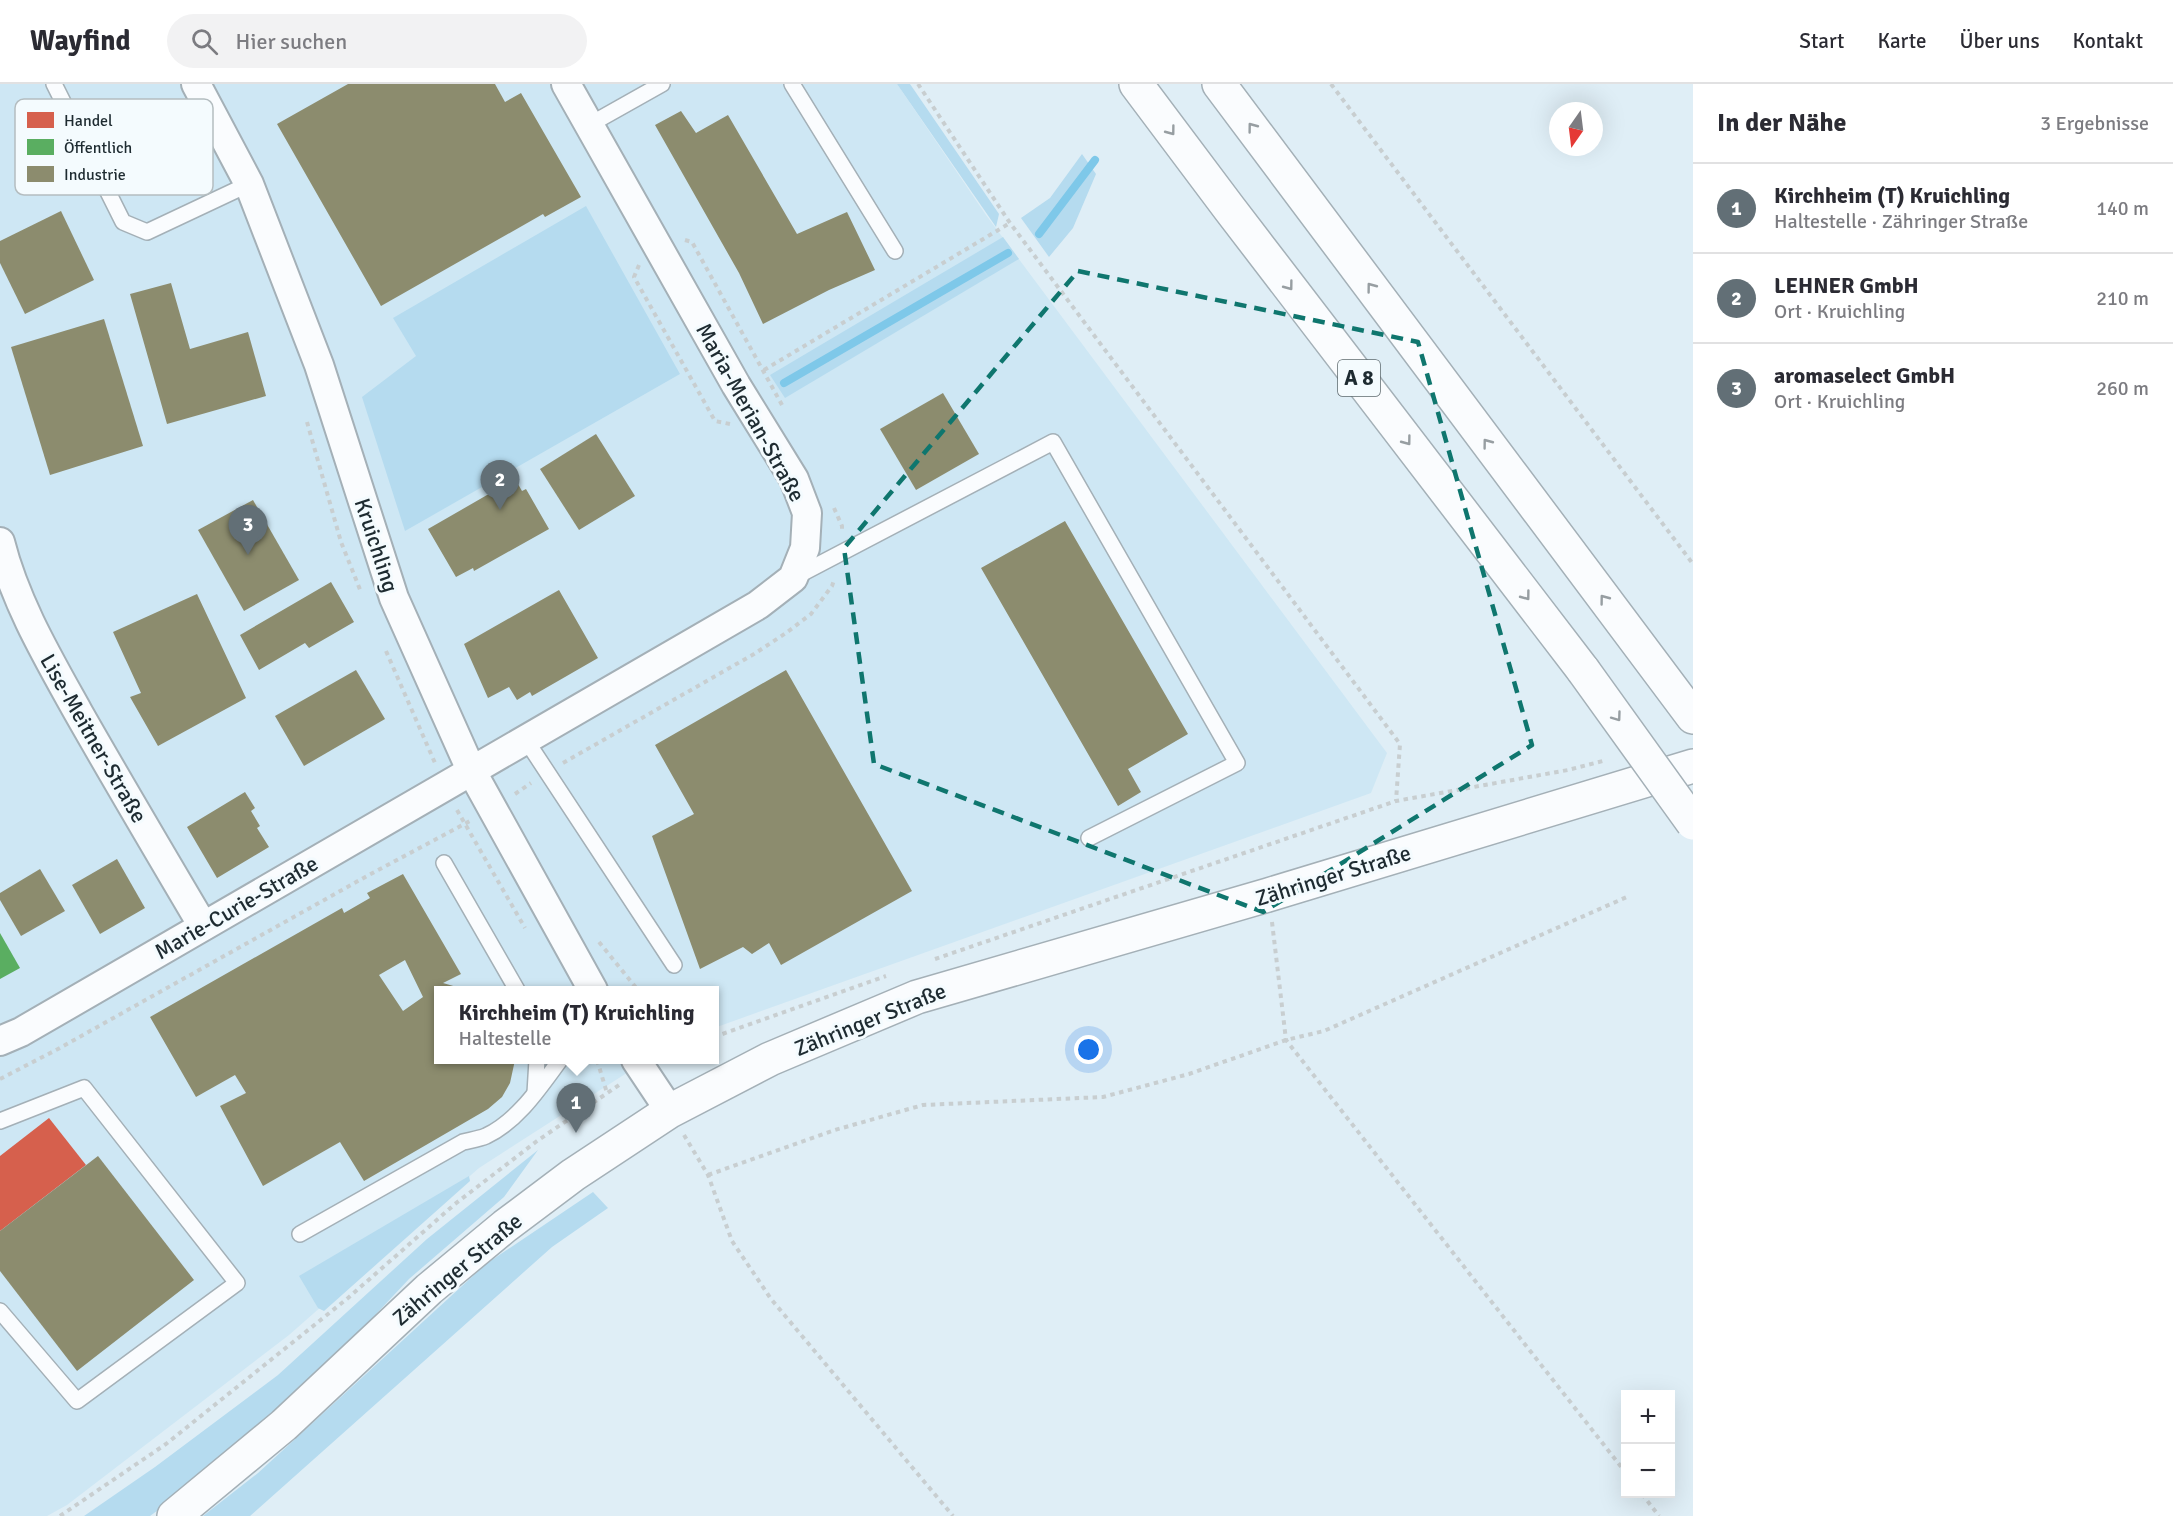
<!DOCTYPE html>
<html lang="de">
<meta charset="utf-8">
<style>
body{margin:0;font-family:Signika,sans-serif;background:#f2f2f3;color:#2b2b33}
.controls{position:absolute;right:18px;bottom:18px;display:grid;overflow:hidden;border-radius:0px;box-shadow:0 6px 24px #0002}
.controls button{width:54px;height:54px;display:grid;place-items:center;padding:0;border:0;border-bottom:2px solid #e1e1e2;background:#fff;color:#2b2b33;font:30px sans-serif}
.compass{position:absolute;left:1549px;top:18px;width:54px;height:54px;border-radius:50%;background:#fff;box-shadow:0 6px 24px #0002;rotate:194deg}
.you{position:absolute;left:1089px;top:966px;width:21px;height:21px;margin:-15px;border:4px solid #fff;border-radius:50%;background:#1a73e8;box-shadow:0 0 0 9px #1a73e833}
.badge{display:grid;place-items:center;width:39px;height:39px;border-radius:50%;background:#626f76;color:#fff;font-size:20px;font-weight:700}
.pin{position:absolute;translate:-50% -50px;filter:drop-shadow(0 2px 3px #0008)}
.pin::after{content:'';position:absolute;top:32px;width:21px;height:18px;background:inherit;clip-path:polygon(0 0,100% 0,50% 100%)}
.popup{position:absolute;left:434px;top:902px;width:285px;height:78px;box-sizing:border-box;display:grid;place-content:center;border-radius:0px;background:#fff;filter:drop-shadow(0 2px 4px #0005);font-size:20px;white-space:nowrap;color:#7c7c81}
.popup b{font-size:22px;color:#2b2b33}
.popup::after{content:'';position:absolute;left:50%;top:100%;margin-left:-12px;border:12px solid transparent;border-top-color:#fff}
.list{margin:0;padding:0;list-style:none}
h2{display:flex;justify-content:space-between;align-items:center;height:78px;margin:0;padding:0 24px;font-size:26px}
h2 small{font-size:20px;font-weight:400;color:#7c7c81}
.list li{display:grid;grid-template-columns:39px 1fr auto;gap:18px;align-items:center;box-sizing:border-box;height:90px;padding:0 24px;border-top:2px solid #e1e1e2}
.list b{display:block;font-size:22px;white-space:nowrap}
.list p{margin:0;font-size:20px;white-space:nowrap;color:#7c7c81}
.list em{font-size:20px;font-style:normal;color:#7c7c81}
.icon{flex:none;width:33px;height:33px;fill:none;stroke:currentColor;stroke-width:2;stroke-linecap:round;stroke-linejoin:round}
.map{position:relative;flex:none;width:1693px;height:1432px;overflow:hidden}
header{display:flex;align-items:center;gap:36px;box-sizing:border-box;height:84px;padding:0 30px;background:#fff;border-bottom:2px solid #e1e1e2}
header strong{font-size:28px}
nav{display:flex;gap:33px;margin-inline-start:auto;font-size:21px}
.search{width:420px;height:54px;background:#f2f2f3;display:flex;align-items:center;gap:15px;box-sizing:border-box;padding:0 21px;border-radius:33px;color:#7c7c81;font-size:22px}
main{display:flex}
aside{flex:1;background:#fff}
.map>svg:first-child{display:block}
.built{fill:#cee7f4}
.green{fill:#b5dbef}
.shops{fill:#d6604d}
.public{fill:#5aae61}
.industry{fill:#8c8c6e;fill-rule:evenodd}
.lines{fill:none;stroke-linecap:round;stroke-linejoin:round}
.stream{stroke:#7ec8e9;stroke-width:8}
.service-casing{stroke:#a4b0b7;stroke-width:18}
.minor-casing{stroke:#a4b0b7;stroke-width:32}
.tertiary-casing{stroke:#a4b0b7;stroke-width:36}
.motorway-casing{stroke:#a4b0b7;stroke-width:36}
.path{stroke:#c8ced0;stroke-width:4;stroke-dasharray:4.5 4.5;stroke-linecap:butt}
.service{stroke:#fafcfe;stroke-width:15}
.minor{stroke:#fafcfe;stroke-width:28}
.tertiary{stroke:#fafcfe;stroke-width:33}
.motorway{stroke:#fafcfe;stroke-width:33}
.motorway-bridge-casing{stroke:#a4b0b7;stroke-width:36;stroke-linecap:butt}
.motorway-bridge{stroke:#fafcfe;stroke-width:33}
.oneway{stroke:#979ea2}
.marked{fill:none;stroke:#0f766e;stroke-width:4.5;stroke-dasharray:12 8;stroke-linejoin:round}
.labels{text-anchor:middle;stroke-width:6;stroke-linejoin:round;paint-order:stroke}
.shield{fill:#f4fbfe;stroke:#5e696e;stroke-width:1.5}
.shield-label{font-size:21px;font-weight:bold;fill:#1e2b31}
.street-label{font-size:22px;fill:#1e2b31;stroke:#f4fbfe}
.key{fill:#f4fbfe;stroke:#b4bdc0;stroke-width:1.5}
.key-label{font-size:16px;fill:#1e2b31}
</style>
<header>
<strong>Wayfind</strong>
<div class="search"><svg class="icon" aria-label="search" viewBox="0 0 24 24"><circle cx="10" cy="10" r="6"/><path d="M15 15l6 6"/></svg>Hier suchen</div>
<nav><a>Start</a><a>Karte</a><a>Über uns</a><a>Kontakt</a></nav>
</header>
<main>
<div class="map">
<svg width="1693" height="1432" viewBox="0 0 1693 1432">
<rect width="100%" height="100%" fill="#dfeef6"/>
<polygon class="built" points="0,0 897,0 986,131 1387,669 1371,709 714,944 714,906 438,906 438,976 647,976 479,1084 289,1251 67,1421 47,1432 0,1432"/>
<g class="green">
<polygon points="897,0 910,0 999,130 996,143"/>
<polygon points="1082,70 1096,90 1073,144 1049,173 1021,134 1050,114"/>
<polygon points="586,122 680,290 405,447 362,313 416,272 393,234"/>
<polygon points="1003,153 1019,175 785,314 770,291"/>
<polygon points="538,1066 504,1113 409,1195 283,1329 206,1391 150,1432 84,1432 155,1383 278,1291 427,1155"/>
<polygon points="469,1092 470,1097 324,1227 318,1224 299,1192"/>
<polygon points="593,1108 608,1124 552,1163 250,1432 203,1432 258,1389 486,1180"/>
</g>
<g class="shops">
<polygon points="100,20 115,52 62,76 47,44"/>
<polygon points="49,1034 86,1081 0,1147 0,1072"/>
</g>
<polygon class="public" points="0,849 20,884 0,895"/>
<g class="industry">
<polygon points="348,0 495,0 505,18 521,9 581,113 545,133 543,130 381,222 277,40"/>
<polygon points="681,27 696,49 728,31 797,150 847,128 875,186 829,206 763,240 739,189 655,41"/>
<polygon points="61,127 94,196 25,230 0,179 0,157"/>
<polygon points="171,199 190,265 248,248 266,312 167,340 130,210"/>
<polygon points="104,235 143,362 50,391 11,263"/>
<polygon points="943,309 979,370 916,406 880,345"/>
<polygon points="596,350 635,412 579,446 540,385"/>
<polygon points="515,395 522,407 526,405 549,445 474,487 473,484 456,493 428,445"/>
<polygon points="253,416 299,496 244,527 198,446"/>
<polygon points="1065,437 1188,650 1128,685 1141,708 1118,722 981,484"/>
<polygon points="331,498 354,538 309,564 305,559 259,586 240,551"/>
<polygon points="559,506 598,574 532,612 530,608 517,616 509,603 488,614 464,560"/>
<polygon points="197,510 246,614 158,662 130,613 141,609 113,548"/>
<polygon points="356,586 385,635 304,682 275,632"/>
<polygon points="786,586 912,807 781,881 769,859 752,870 743,863 700,885 652,752 694,730 655,661"/>
<polygon points="245,708 255,724 251,727 260,742 257,744 269,763 217,794 187,743"/>
<polygon points="117,775 145,824 100,850 72,801"/>
<polygon points="40,785 65,827 21,852 0,816 0,809"/>
<path d="M403 790 461 890 443 899 467 906H438V976H515L510 999 502 1013 488 1025 364 1097 340 1058 263 1102 220 1022 246 1009 235 991 196 1013 150 933 342 824 344 829 370 814 367 809ZM405 876 423 913 403 927 379 891Z"/>
<polygon points="98,1072 194,1196 77,1287 0,1187 0,1147"/>
</g>
<g class="lines">
<g class="stream">
<polyline points="1039,150 1095,76"/>
<polyline points="784,299 1008,169"/>
</g>
<g class="service-casing">
<g id="service">
<polyline points="54,0 123,138 147,148 249,100"/>
<polyline points="792,0 895,167"/>
<polyline points="589,41 662,0"/>
<polyline points="795,493 1053,358 1237,679 1089,754"/>
<polyline points="526,656 674,881"/>
<polyline points="444,779 517,906"/>
<polyline points="535,1009 537,976"/>
<polyline points="0,1037 84,1004 237,1199 77,1317 0,1227"/>
<path d="M300 1150 463 1058C471 1056 479 1055 486 1052 518 1037 540 1003 560 976"/>
</g>
</g>
<g class="minor-casing">
<g id="minor">
<polyline points="196,0 249,100 319,281 394,514 471,686 593,906"/>
<path d="M0 458C15 518 48 574 78 628 119 700 161 771 203 842"/>
<polyline points="0,957 21,948 758,521 793,494 805,464 807,429 794,395 736,301 566,0"/>
<polyline points="636,976 670,1027"/>
</g>
</g>
<g class="tertiary-casing">
<polyline id="tertiary" points="174,1432 284,1341 429,1205 505,1142 573,1091 670,1027 770,975 917,913 1268,811 1693,682"/>
</g>
<g class="motorway-casing">
<g id="motorway">
<polyline points="1136,0 1229,124 1583,586"/>
<polyline points="1219,0 1693,633"/>
</g>
</g>
<g class="path">
<polyline points="918,0 1010,139 1400,660 1396,717"/>
<polyline points="1331,0 1693,480"/>
<polyline points="685,156 692,158 782,321"/>
<polyline points="639,181 634,193 715,337 730,340"/>
<polyline points="764,286 1010,139"/>
<polyline points="307,338 341,458 361,508"/>
<polyline points="834,424 842,442 842,447"/>
<polyline points="386,567 435,679"/>
<polyline points="563,679 754,570 786,549 811,530 832,502 834,496"/>
<polyline points="515,710 531,699"/>
<polyline points="457,726 525,844"/>
<polyline points="1272,838 1286,956 1626,1389"/>
<polyline points="599,858 638,906"/>
<polyline points="935,875 1396,717 1568,686 1603,677"/>
<polyline points="714,953 886,892"/>
<polyline points="597,976 607,1009"/>
<polyline points="0,995 58,965 367,792 470,737"/>
<polyline points="684,1051 708,1091 732,1157 771,1215 953,1432"/>
<polyline points="708,1091 835,1046 923,1021 1103,1013 1189,990 1286,956 1324,947 1629,812"/>
<polyline points="1642,1410 1659,1432"/>
<polyline points="60,1432 166,1360 348,1214 455,1120 537,1057 622,999"/>
</g>
<use href="#service" class="service"/>
<use href="#minor" class="minor"/>
<use href="#tertiary" class="tertiary"/>
<use href="#motorway" class="motorway"/>
<g class="motorway-bridge-casing">
<polyline id="motorway-bridge" points="1583,586 1693,739"/>
</g>
<use href="#motorway-bridge" class="motorway-bridge"/>
</g>
<defs><path id="oneway-chevron" d="M-2-3.5L2.5 0L-2 3.5" fill="none" stroke-width="1.6" stroke-linecap="round" stroke-linejoin="round" transform="scale(1.5)"/></defs>
<g class="oneway">
<use href="#oneway-chevron" transform="translate(1252 43) rotate(-127)"/>
<use href="#oneway-chevron" transform="translate(1171 47) rotate(53)"/>
<use href="#oneway-chevron" transform="translate(1289 202) rotate(53)"/>
<use href="#oneway-chevron" transform="translate(1371 203) rotate(-127)"/>
<use href="#oneway-chevron" transform="translate(1407 357) rotate(53)"/>
<use href="#oneway-chevron" transform="translate(1487 359) rotate(-127)"/>
<use href="#oneway-chevron" transform="translate(1526 512) rotate(53)"/>
<use href="#oneway-chevron" transform="translate(1604 515) rotate(-127)"/>
<use href="#oneway-chevron" transform="translate(1617 633) rotate(54)"/>
</g>
<path class="marked" d="M1078 187 1418 258 1532 661 1263 828 874 680 844 464Z"/>
<g class="labels">
<rect class="shield" x="1338" y="276" width="42" height="36" rx="4.5"/>
<g class="shield-label">
<text x="1359" y="301">A 8</text>
</g>
<g class="street-label">
<text transform="translate(751 328) rotate(61)" y="8">Maria-Merian-Straße</text>
<text transform="translate(377 461) rotate(72)" y="8">Kruichling</text>
<text transform="translate(94 654) rotate(60)" y="8">Lise-Meitner-Straße</text>
<text transform="translate(1333 791) rotate(-17)" y="8">Zähringer Straße</text>
<text transform="translate(236 823) rotate(-30)" y="8">Marie-Curie-Straße</text>
<text transform="translate(870 935) rotate(-22)" y="8">Zähringer Straße</text>
<text transform="translate(457 1185) rotate(-40)" y="8">Zähringer Straße</text>
</g>
</g>
<rect x="15" y="15" width="198" height="96" rx="9" class="key"/>
<rect x="27" y="28" width="27" height="16" fill="#d6604d"/>
<rect x="27" y="55" width="27" height="16" fill="#5aae61"/>
<rect x="27" y="82" width="27" height="16" fill="#8c8c6e"/>
<g class="key-label">
<text x="64" y="42">Handel</text>
<text x="64" y="69">Öffentlich</text>
<text x="64" y="96">Industrie</text>
</g>
</svg>
<div class="controls">
<button>+</button>
<button>−</button>
</div>
<svg class="compass" viewBox="-18 -18 36 36"><path d="M0-13l5 13h-10z" fill="#e53935"/><path d="M0 13l5-13h-10z" fill="#7c7c81"/></svg>
<div class="you"></div>
<div class="pin badge" style="left:576px;top:1049px">1</div>
<div class="popup"><b>Kirchheim (T) Kruichling</b>Haltestelle</div>
<div class="pin badge" style="left:500px;top:426px">2</div>
<div class="pin badge" style="left:248px;top:471px">3</div>
</div>
<aside>
<h2>In der Nähe<small>3 Ergebnisse</small></h2>
<ul class="list">
<li><span class="badge">1</span><div><b>Kirchheim (T) Kruichling</b><p>Haltestelle · Zähringer Straße</p></div><em>140 m</em></li>
<li><span class="badge">2</span><div><b>LEHNER GmbH</b><p>Ort · Kruichling</p></div><em>210 m</em></li>
<li><span class="badge">3</span><div><b>aromaselect GmbH</b><p>Ort · Kruichling</p></div><em>260 m</em></li>
</ul>
</aside>
</main>
